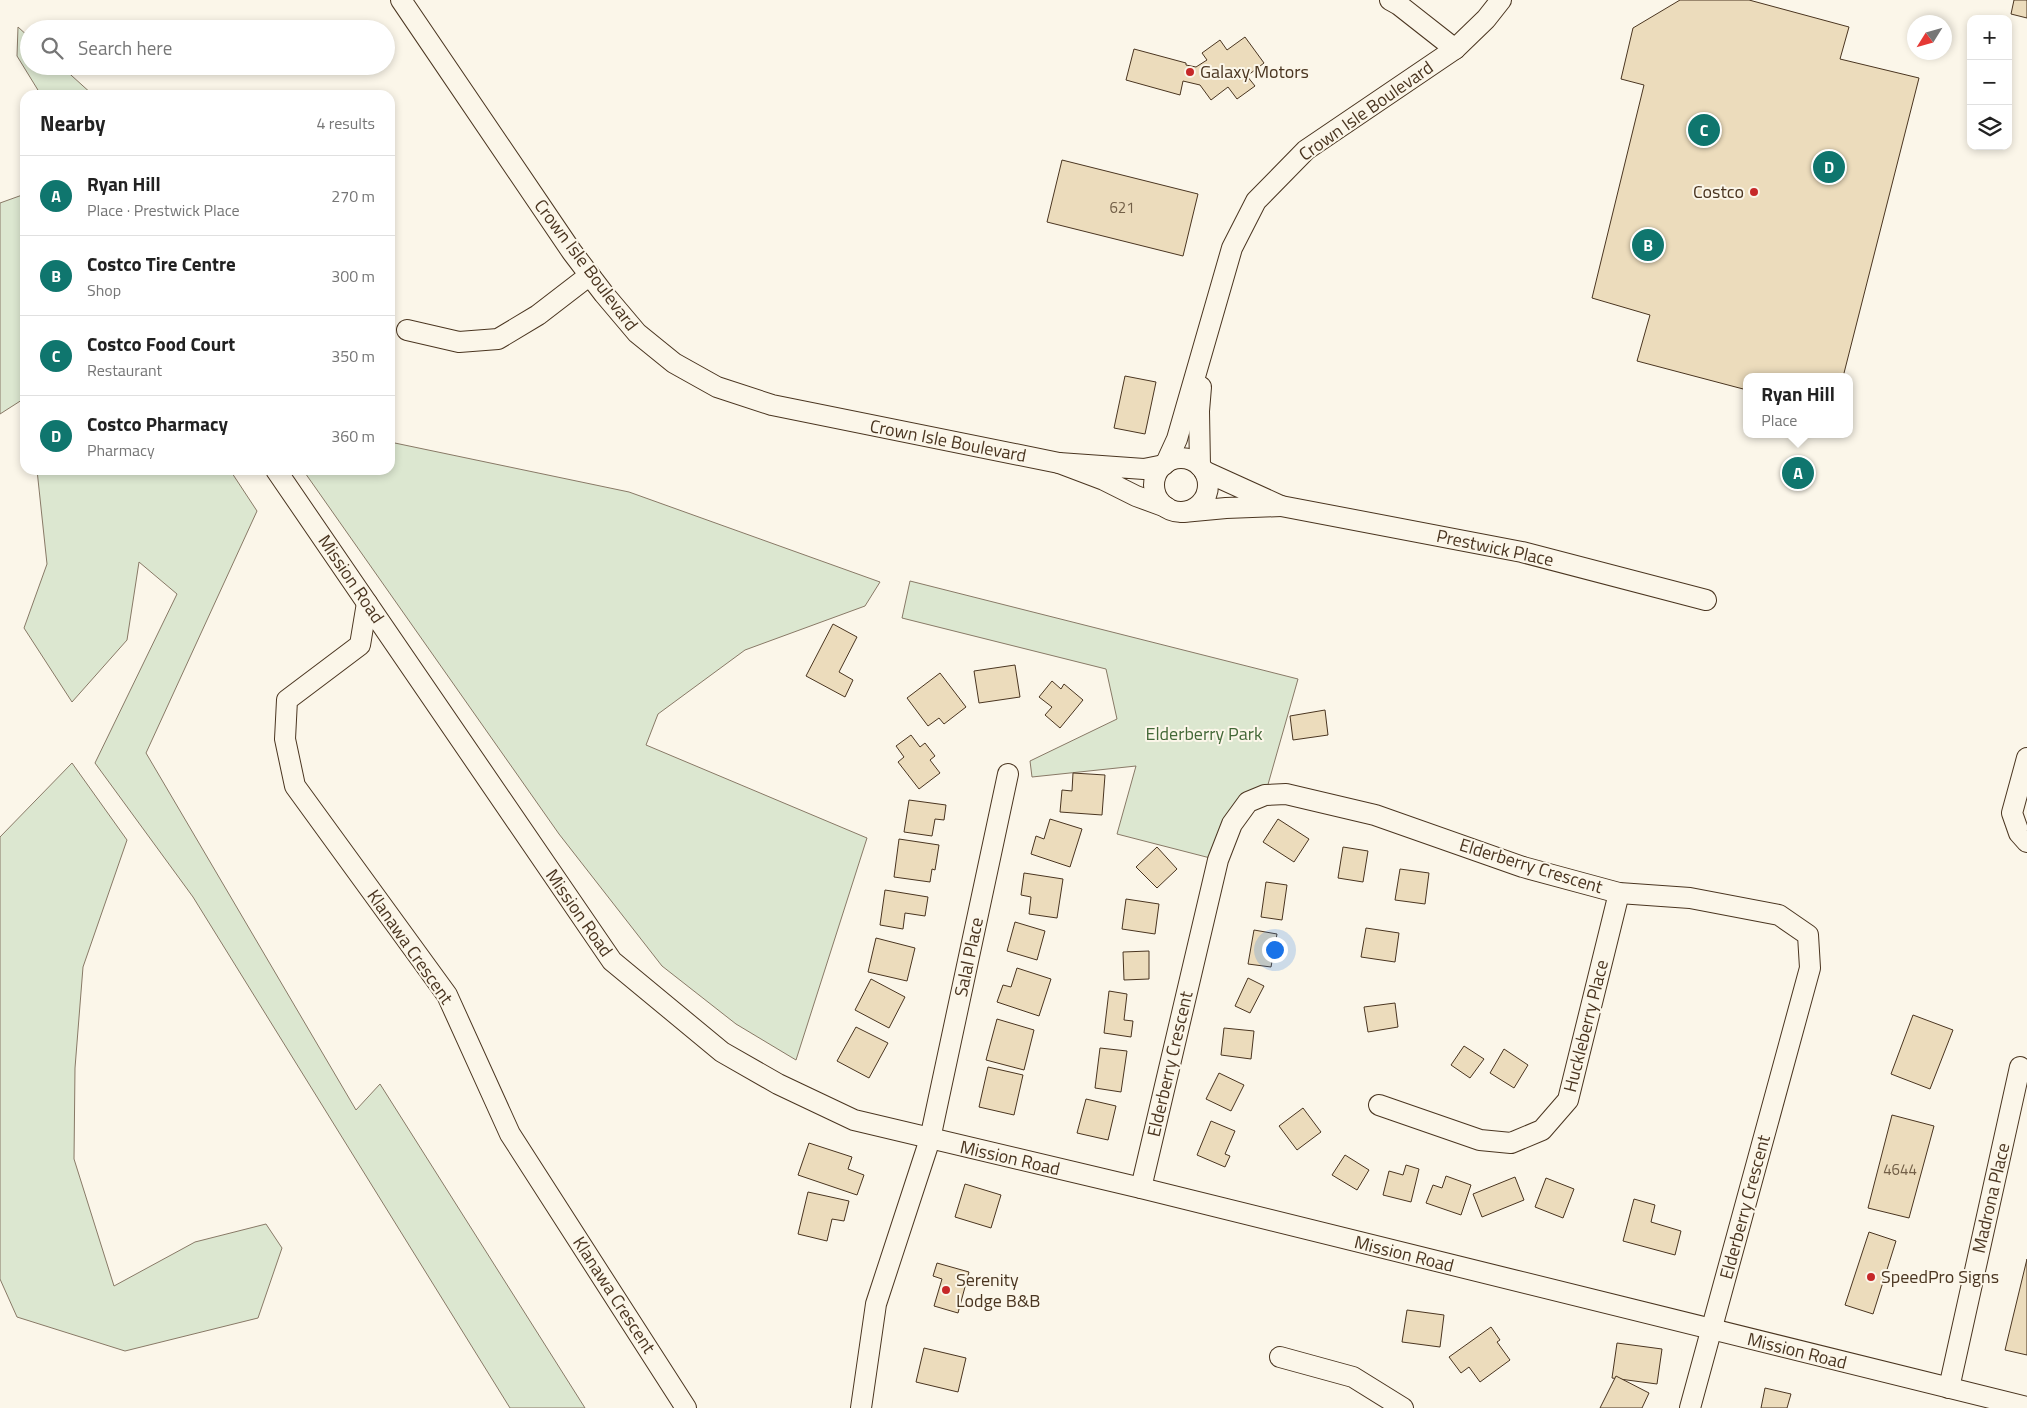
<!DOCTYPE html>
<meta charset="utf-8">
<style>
body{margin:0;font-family:"Titillium Web",sans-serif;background:#f2f2f2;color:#222}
.controls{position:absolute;right:15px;top:15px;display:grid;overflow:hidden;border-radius:10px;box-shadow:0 2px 8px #0003}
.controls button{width:45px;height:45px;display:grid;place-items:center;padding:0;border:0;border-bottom:1px solid #e0e0e0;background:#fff;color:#222;font:25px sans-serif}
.compass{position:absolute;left:1907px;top:15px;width:45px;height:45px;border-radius:50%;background:#fff;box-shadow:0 2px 8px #0003;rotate:233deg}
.you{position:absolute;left:1274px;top:949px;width:18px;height:18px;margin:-12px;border:4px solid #fff;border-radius:50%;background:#1a73e8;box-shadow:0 0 0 8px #1a73e833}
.badge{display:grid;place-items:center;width:32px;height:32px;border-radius:50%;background:#0f766e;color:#fff;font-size:16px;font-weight:700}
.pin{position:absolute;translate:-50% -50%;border:2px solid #fff;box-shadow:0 1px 5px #0006}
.popup{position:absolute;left:1743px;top:373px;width:110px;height:65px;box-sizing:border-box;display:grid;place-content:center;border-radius:10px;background:#fff;filter:drop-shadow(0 1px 4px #0005);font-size:16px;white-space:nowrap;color:#767676}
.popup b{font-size:19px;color:#222}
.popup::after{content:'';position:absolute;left:50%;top:100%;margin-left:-10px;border:10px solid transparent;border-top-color:#fff}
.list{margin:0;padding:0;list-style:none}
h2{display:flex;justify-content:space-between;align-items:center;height:65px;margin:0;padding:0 20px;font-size:21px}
h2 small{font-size:16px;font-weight:400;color:#767676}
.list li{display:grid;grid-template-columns:32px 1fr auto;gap:15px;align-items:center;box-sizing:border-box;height:80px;padding:0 20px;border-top:1px solid #e0e0e0}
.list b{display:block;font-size:19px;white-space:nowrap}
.list p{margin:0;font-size:16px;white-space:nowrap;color:#767676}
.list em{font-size:16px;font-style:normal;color:#767676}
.icon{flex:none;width:28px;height:28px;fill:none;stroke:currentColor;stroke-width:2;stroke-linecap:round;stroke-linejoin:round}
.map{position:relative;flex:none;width:2027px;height:1408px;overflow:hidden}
.search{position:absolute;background:#fff;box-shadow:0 2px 8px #0003;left:20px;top:20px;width:375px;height:55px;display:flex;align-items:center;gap:12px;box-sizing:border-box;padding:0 18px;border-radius:28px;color:#767676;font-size:19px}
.panel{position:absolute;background:#fff;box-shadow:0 2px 8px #0003;left:20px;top:90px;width:375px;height:385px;border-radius:15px}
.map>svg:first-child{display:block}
.green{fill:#dce7d0;stroke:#887966}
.building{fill:#ecdcbc;stroke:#4a3520}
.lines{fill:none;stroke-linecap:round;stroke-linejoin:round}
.minor-casing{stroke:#4a3520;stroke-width:22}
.minor{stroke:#fbf6e9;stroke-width:20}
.poi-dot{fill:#c62828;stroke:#fbf6e9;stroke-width:2}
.labels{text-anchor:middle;stroke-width:4;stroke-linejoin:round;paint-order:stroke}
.number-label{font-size:15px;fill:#725f47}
.poi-label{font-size:18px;fill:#4a3520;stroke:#fbf6e9;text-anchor:start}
.street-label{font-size:18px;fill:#4a3520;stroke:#fbf6e9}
.park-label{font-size:18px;fill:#436837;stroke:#fbf6e9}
</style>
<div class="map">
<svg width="2027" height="1408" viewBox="0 0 2027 1408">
<rect width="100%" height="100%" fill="#fbf6e9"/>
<g class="green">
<polygon points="18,27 29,37 29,66 61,66 93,95 41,95 17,56"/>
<polygon points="25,194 25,398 0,414 0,203"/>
<polygon points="390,442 629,492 880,582 865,606 745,650 658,714 646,745 867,838 796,1060 736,1024 662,966 559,834 303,470 390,470"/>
<polygon points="37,470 230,470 257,511 146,753 356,1110 380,1084 585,1408 510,1408 193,897 95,763 177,594 139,562 127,640 72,702 24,628 47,564"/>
<polygon points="910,581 1298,679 1265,795 1218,860 1117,834 1136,766 1032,777 1030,761 1117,719 1106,669 902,618"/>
<polygon points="72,763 127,840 83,967 75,1068 74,1159 114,1286 195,1242 266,1224 282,1248 258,1318 125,1351 17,1317 0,1279 0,837"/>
</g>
<g class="building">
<polygon points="1680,0 1749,0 1849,27 1840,59 1919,78 1843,377 1747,377 1747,390 1637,361 1650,315 1592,298 1644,85 1621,79 1633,28"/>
<polygon points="2014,0 2027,0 2027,18 2011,14"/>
<polygon points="1245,37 1264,63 1247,76 1255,86 1237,99 1228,87 1211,100 1200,85 1183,81 1180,95 1126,80 1134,49 1186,63 1186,65 1196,67 1207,60 1202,53 1220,40 1227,50"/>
<polygon points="1062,160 1198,194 1183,256 1047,222"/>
<polygon points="1125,376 1156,382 1145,434 1114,428"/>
<polygon points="833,624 857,637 839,672 853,680 845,697 806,676"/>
<polygon points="1015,665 1020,697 979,703 974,671"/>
<polygon points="940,673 966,707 944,724 939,718 928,726 907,698"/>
<polygon points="1052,681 1061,689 1064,684 1083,700 1060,728 1045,715 1052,707 1039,697"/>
<polygon points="1325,710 1328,735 1293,740 1290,716"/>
<polygon points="911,735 920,747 925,743 935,756 930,760 940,773 919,789 898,762 904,757 896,746"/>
<polygon points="1073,773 1105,775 1102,815 1060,812 1062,790 1072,791"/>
<polygon points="909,800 946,805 944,820 935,819 932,836 904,832"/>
<polygon points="1050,819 1082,829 1070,867 1031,854 1036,836 1044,839"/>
<polygon points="1278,819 1309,839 1294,862 1263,842"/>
<polygon points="899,839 939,845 935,870 932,869 930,882 894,877"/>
<polygon points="1157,847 1177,869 1157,888 1136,867"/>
<polygon points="1343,847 1368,851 1363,882 1338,878"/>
<polygon points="1400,869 1429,873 1425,904 1395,900"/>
<polygon points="1024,873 1063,879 1057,918 1029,914 1031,897 1021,895"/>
<polygon points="1266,882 1287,885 1282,920 1261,917"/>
<polygon points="885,890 928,897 925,916 905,913 903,929 880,925"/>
<polygon points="1126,899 1159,904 1155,934 1122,929"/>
<polygon points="1015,922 1045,931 1037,960 1007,951"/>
<polygon points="1366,928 1399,933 1395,962 1361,957"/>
<polygon points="1254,930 1277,934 1271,967 1248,964"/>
<polygon points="876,938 915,948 907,981 868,972"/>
<polygon points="1149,951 1149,979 1124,980 1123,952"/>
<polygon points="1017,968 1051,979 1039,1016 997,1002 1003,985 1011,987"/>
<polygon points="1248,978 1264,986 1250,1013 1235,1006"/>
<polygon points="871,979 905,997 889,1028 855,1010"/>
<polygon points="1109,991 1127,994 1124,1020 1133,1021 1131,1037 1104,1033"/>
<polygon points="1395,1003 1398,1027 1368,1032 1364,1007"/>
<polygon points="1913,1015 1953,1030 1930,1089 1891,1074"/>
<polygon points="997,1019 1034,1030 1024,1070 986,1060"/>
<polygon points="856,1027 888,1043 869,1078 837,1061"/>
<polygon points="1224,1028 1254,1031 1251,1059 1221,1055"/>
<polygon points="1464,1046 1484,1059 1470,1078 1451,1065"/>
<polygon points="1100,1048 1127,1051 1121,1092 1095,1088"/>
<polygon points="1504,1049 1528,1065 1514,1088 1490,1073"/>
<polygon points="988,1067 1023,1075 1014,1115 979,1107"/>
<polygon points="1219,1073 1244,1085 1231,1111 1206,1099"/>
<polygon points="1086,1099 1116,1106 1108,1140 1077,1133"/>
<polygon points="1303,1108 1321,1132 1297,1150 1279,1126"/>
<polygon points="1892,1115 1934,1126 1909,1218 1868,1208"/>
<polygon points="1211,1121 1235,1131 1225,1154 1230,1156 1225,1167 1197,1155"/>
<polygon points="809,1143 852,1157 848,1169 864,1175 857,1195 798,1175"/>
<polygon points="1345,1155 1369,1170 1357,1190 1332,1175"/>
<polygon points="1406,1165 1419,1169 1411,1202 1383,1195 1389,1171 1403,1175"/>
<polygon points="1446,1176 1471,1185 1461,1215 1426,1203 1433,1185 1442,1188"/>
<polygon points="1515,1177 1524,1200 1482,1217 1473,1194"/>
<polygon points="1546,1178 1574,1189 1563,1218 1535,1207"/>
<polygon points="965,1184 1001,1195 991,1228 955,1217"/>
<polygon points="808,1192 849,1201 844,1221 832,1219 827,1241 798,1234"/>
<polygon points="1634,1199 1655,1205 1651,1222 1681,1231 1675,1255 1623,1241"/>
<polygon points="1869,1232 1896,1241 1873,1314 1845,1305"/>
<polygon points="2027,1259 2027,1355 2005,1350"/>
<polygon points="937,1263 969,1272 958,1313 934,1306 942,1279 933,1276"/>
<polygon points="1407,1310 1444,1315 1440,1347 1402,1342"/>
<polygon points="1491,1327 1500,1340 1497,1342 1510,1360 1480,1382 1469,1367 1461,1373 1449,1357"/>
<polygon points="1617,1343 1662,1349 1657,1384 1612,1378"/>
<polygon points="924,1348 966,1358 958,1392 916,1382"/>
<polygon points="1616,1376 1649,1393 1642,1408 1600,1408"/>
<polygon points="1765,1388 1791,1394 1787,1408 1761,1408"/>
</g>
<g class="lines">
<g class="minor-casing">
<g id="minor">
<polyline points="401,0 572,252 604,294 637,333 674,363 717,387 772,405 1059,463"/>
<polyline points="1390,0 1399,5 1455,49"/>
<polyline points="407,330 459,342 498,339 538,315 590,275"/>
<circle cx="1181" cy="485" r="27"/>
<polyline points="1166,463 1177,439 1232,248 1256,201 1306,150 1455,49 1486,19 1501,0"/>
<polyline points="1164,465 1144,469 1059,463 1104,480 1136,496 1166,507"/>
<polyline points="1200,466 1199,411 1201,387"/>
<polyline points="276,470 612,961 722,1052 778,1084 854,1120 1141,1188 2027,1407"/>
<polyline points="1281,506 1522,552 1706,600"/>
<polyline points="1183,512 1226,508 1281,506 1204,471"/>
<polyline points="367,603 360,645 287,700 285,739 295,786 447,995 510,1134 686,1408"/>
<polyline points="2027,758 2012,813 2019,833 2027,842"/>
<polyline points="1379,1105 1480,1140 1511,1143 1542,1130 1568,1100 1619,893"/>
<polyline points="1141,1188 1218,860 1232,824 1248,802 1265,795 1286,794 1375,815 1523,867 1619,893 1690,898 1779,915 1808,935 1810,968 1690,1408"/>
<polyline points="1280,1357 1353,1377 1403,1408"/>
<polyline points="1949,1388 2020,1067"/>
<polyline points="861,1408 876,1304 930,1139 1008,774"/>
</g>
</g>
<use href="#minor" class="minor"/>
</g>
<g class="poi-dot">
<circle cx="1190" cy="72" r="5"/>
<circle cx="1754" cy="192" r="5"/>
<circle cx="1871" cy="1277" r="5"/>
<circle cx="946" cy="1290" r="5"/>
</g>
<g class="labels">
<g class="number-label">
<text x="1122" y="213">621</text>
<text x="1900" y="1175">4644</text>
</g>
<g class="poi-label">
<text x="1200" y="78">Galaxy Motors</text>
<text x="1744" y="198" text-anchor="end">Costco</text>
<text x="1881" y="1283">SpeedPro Signs</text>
<text x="956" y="1286">Serenity<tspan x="956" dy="21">Lodge B&amp;B</tspan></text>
</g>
<g class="street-label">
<text transform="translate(1366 111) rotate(-35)" y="6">Crown Isle Boulevard</text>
<text transform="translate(586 265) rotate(53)" y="6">Crown Isle Boulevard</text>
<text transform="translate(948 441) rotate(11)" y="6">Crown Isle Boulevard</text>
<text transform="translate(1495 548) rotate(12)" y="6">Prestwick Place</text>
<text transform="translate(351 579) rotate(56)" y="6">Mission Road</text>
<text transform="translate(1531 866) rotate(17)" y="6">Elderberry Crescent</text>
<text transform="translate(579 913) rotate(55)" y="6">Mission Road</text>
<text transform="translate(410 947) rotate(55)" y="6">Klanawa Crescent</text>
<text transform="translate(969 957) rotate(-78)" y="6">Salal Place</text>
<text transform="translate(1586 1026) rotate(-76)" y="6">Huckleberry Place</text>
<text transform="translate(1170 1064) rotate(-77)" y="6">Elderberry Crescent</text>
<text transform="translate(1010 1158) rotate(13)" y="6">Mission Road</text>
<text transform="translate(1991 1198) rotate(-77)" y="6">Madrona Place</text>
<text transform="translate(1745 1207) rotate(-75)" y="6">Elderberry Crescent</text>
<text transform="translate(1404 1254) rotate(14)" y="6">Mission Road</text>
<text transform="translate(614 1295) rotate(57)" y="6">Klanawa Crescent</text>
<text transform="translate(1797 1351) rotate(14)" y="6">Mission Road</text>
</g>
<g class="park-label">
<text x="1204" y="740">Elderberry Park</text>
</g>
</g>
</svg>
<div class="controls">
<button>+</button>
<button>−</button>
<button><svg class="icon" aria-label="layers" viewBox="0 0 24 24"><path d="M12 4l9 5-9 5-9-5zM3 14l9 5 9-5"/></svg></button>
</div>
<svg class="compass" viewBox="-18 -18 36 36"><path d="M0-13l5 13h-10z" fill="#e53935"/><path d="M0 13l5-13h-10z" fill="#767676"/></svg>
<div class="you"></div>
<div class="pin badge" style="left:1798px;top:473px">A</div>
<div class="popup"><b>Ryan Hill</b>Place</div>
<div class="pin badge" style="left:1648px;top:245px">B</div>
<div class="pin badge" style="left:1704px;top:130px">C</div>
<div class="pin badge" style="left:1829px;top:167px">D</div>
<div class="search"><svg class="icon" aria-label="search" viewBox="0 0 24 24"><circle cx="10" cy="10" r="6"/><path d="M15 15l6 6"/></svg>Search here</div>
<section class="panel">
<h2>Nearby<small>4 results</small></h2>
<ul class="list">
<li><span class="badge">A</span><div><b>Ryan Hill</b><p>Place · Prestwick Place</p></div><em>270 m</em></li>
<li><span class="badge">B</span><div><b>Costco Tire Centre</b><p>Shop</p></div><em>300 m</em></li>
<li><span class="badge">C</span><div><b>Costco Food Court</b><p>Restaurant</p></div><em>350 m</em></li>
<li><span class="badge">D</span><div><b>Costco Pharmacy</b><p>Pharmacy</p></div><em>360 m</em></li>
</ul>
</section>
</div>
